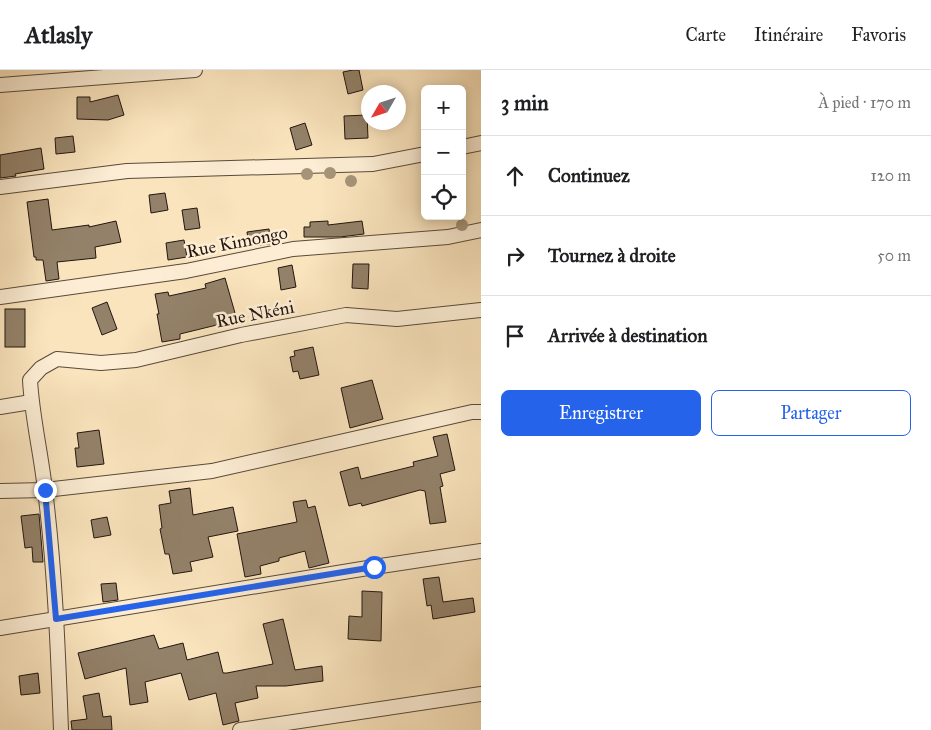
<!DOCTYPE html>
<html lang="fr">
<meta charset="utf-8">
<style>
body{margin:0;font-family:"IM FELL Great Primer",serif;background:#f2f2f2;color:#202124}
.controls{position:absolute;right:15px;top:15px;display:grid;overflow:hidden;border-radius:8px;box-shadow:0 2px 12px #0003}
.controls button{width:45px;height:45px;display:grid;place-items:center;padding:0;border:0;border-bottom:1px solid #e0e0e0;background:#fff;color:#202124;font:25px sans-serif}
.compass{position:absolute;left:361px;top:15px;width:45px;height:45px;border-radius:50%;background:#fff;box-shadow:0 2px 12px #0003;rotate:231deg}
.stop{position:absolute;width:15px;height:15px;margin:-11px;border:4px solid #2563eb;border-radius:50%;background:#fff}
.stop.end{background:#2563eb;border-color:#fff;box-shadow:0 1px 5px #0008}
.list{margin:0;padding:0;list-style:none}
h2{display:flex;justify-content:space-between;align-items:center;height:65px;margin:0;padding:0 20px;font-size:21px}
h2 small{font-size:16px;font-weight:400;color:#757577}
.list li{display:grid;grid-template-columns:32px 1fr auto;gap:15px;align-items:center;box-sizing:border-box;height:80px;padding:0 20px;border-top:1px solid #e0e0e0}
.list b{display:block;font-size:19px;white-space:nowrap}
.list em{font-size:16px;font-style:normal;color:#757577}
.actions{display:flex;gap:10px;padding:15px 20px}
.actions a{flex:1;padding:11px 0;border:1px solid #2563eb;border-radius:8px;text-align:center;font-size:18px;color:#2563eb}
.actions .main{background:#2563eb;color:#fff}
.icon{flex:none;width:28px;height:28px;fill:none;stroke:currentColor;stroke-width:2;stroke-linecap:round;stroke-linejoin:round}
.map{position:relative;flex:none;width:481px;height:660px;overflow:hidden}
header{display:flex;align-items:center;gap:30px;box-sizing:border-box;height:70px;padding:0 25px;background:#fff;border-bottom:1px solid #e0e0e0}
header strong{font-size:24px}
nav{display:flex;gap:28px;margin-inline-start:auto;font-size:18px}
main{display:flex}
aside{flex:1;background:#fff}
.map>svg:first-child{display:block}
.building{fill:#938169;stroke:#23160f}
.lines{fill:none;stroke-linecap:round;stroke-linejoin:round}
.street-casing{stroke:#594a3a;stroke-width:16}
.street{stroke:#fcedd4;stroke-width:14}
.tree{fill:#a69479}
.route{stroke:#2563eb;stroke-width:6}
.labels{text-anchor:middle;stroke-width:5;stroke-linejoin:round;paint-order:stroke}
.street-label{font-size:18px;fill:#23160f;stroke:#fcedd4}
</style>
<header>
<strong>Atlasly</strong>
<nav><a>Carte</a><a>Itinéraire</a><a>Favoris</a></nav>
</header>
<main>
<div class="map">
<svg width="481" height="660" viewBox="0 0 481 660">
<rect width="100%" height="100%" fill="#fae4bd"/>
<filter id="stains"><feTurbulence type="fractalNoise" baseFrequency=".004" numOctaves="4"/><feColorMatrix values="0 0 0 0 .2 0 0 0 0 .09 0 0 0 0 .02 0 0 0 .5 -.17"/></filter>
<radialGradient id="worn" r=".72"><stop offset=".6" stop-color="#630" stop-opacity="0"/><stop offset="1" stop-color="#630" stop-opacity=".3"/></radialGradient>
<g class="building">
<polygon points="353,0 359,0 363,20 348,24 343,2"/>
<polygon points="118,25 124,45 108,50 77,49 77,27 90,27 90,32"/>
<polygon points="367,45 368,68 345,69 344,46"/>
<polygon points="305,53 312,75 296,80 290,58"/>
<polygon points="73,66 75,82 56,84 55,68"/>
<polygon points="41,78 44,99 15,104 16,106 0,108 0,85"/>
<polygon points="165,123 168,140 151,143 149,125"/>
<polygon points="48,129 52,160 89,155 89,157 116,151 121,172 95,177 96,188 57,192 59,209 46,211 43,190 36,190 36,187 34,187 27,132"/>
<polygon points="197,138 200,158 185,160 182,140"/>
<polygon points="328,151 328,155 362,151 364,164 340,167 304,167 304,157 310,157 310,152"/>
<polygon points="269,159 271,174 249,176 247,162"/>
<polygon points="184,170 187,187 168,190 166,173"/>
<polygon points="353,194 369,194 368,219 352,218"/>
<polygon points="292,195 296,217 281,220 278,198"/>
<polygon points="225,208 237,250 180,264 180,269 162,272 157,244 159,244 155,224 168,222 169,226 206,218 205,214"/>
<polygon points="107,232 117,259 102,265 92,238"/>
<rect x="5" y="239" width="20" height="38"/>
<polygon points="313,277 319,305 300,309 298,301 293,302 290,287 295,286 294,281"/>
<polygon points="372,310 383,349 350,358 341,318"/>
<polygon points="99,360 104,394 77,397 75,378 79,378 77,363"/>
<polygon points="447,364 455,400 440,404 443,416 440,417 446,452 430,454 425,421 420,420 362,436 361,433 349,436 340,402 358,397 361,409 414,396 413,392 438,386 433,367"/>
<polygon points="190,418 193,445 233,437 238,461 208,467 213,487 190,492 192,501 173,504 169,484 165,484 160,459 162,458 159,435 171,433 169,421"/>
<polygon points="306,430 308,438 315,436 329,493 309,498 305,481 279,488 279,491 260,496 261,504 245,507 237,464 297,452 293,432"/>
<polygon points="39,444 43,492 33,492 32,477 25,478 21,446"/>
<polygon points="107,447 111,465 94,468 91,450"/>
<polygon points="439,507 443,532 473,528 475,542 433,549 431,535 427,536 423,509"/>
<polygon points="116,513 118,530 103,532 101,514"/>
<polygon points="362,521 382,522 381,571 348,569 349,546 362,547"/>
<polygon points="283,549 295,600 322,596 323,611 286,616 256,616 258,628 235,633 239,651 223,655 216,623 189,630 181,603 145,612 148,632 130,635 126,598 85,609 78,583 154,565 159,579 183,573 187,590 218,582 223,603 227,603 273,594 263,554"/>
<polygon points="38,603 40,623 21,625 19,606"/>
<polygon points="99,623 103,647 111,646 112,660 72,660 71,651 87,649 83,626"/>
</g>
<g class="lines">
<g class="street-casing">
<g id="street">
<polyline points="0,15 195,0"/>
<polyline points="462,77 481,73"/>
<polyline points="0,117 127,101 373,94 425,84"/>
<polyline points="0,227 186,201 293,179 448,167 481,160"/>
<polyline points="0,337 31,332"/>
<polyline points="0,421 45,420 212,401 472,342 481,342"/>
<polyline points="0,558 374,497 481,481"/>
<path d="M61 660C58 580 55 500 45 420 41 383 32 347 30 310L41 298 57 289 101 293 136 290 241 265 346 245 397 249 481 240"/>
<polyline points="240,660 481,624"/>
</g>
</g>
<use href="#street" class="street"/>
</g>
<g class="tree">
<circle cx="330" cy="103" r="6"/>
<circle cx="307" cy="104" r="6"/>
<circle cx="351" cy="111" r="6"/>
<circle cx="462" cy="155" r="6"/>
</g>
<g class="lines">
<polyline class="route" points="45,420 56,549 374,497"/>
</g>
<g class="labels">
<g class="street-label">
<text transform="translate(237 172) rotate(-11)" y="6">Rue Kimongo</text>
<text transform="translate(255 244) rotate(-11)" y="6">Rue Nkéni</text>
</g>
</g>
<rect width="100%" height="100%" filter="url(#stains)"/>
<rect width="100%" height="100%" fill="url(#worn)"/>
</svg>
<div class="controls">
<button>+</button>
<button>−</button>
<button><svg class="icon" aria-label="locate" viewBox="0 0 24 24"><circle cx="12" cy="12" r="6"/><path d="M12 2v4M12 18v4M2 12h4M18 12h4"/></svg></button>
</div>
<svg class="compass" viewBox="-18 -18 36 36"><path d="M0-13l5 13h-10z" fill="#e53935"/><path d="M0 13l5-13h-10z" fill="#757577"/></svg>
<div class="stop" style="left:374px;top:497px"></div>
<div class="stop end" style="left:45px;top:420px"></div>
</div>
<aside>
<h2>3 min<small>À pied · 170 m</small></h2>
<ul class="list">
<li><svg class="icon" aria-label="ahead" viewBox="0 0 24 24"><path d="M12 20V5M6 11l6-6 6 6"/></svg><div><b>Continuez</b></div><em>120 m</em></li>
<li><svg class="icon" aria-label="right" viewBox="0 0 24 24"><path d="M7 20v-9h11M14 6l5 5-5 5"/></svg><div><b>Tournez à droite</b></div><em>50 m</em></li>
<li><svg class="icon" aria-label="arrive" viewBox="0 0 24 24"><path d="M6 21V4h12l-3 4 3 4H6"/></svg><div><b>Arrivée à destination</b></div></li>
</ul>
<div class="actions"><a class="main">Enregistrer</a><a>Partager</a></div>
</aside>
</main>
